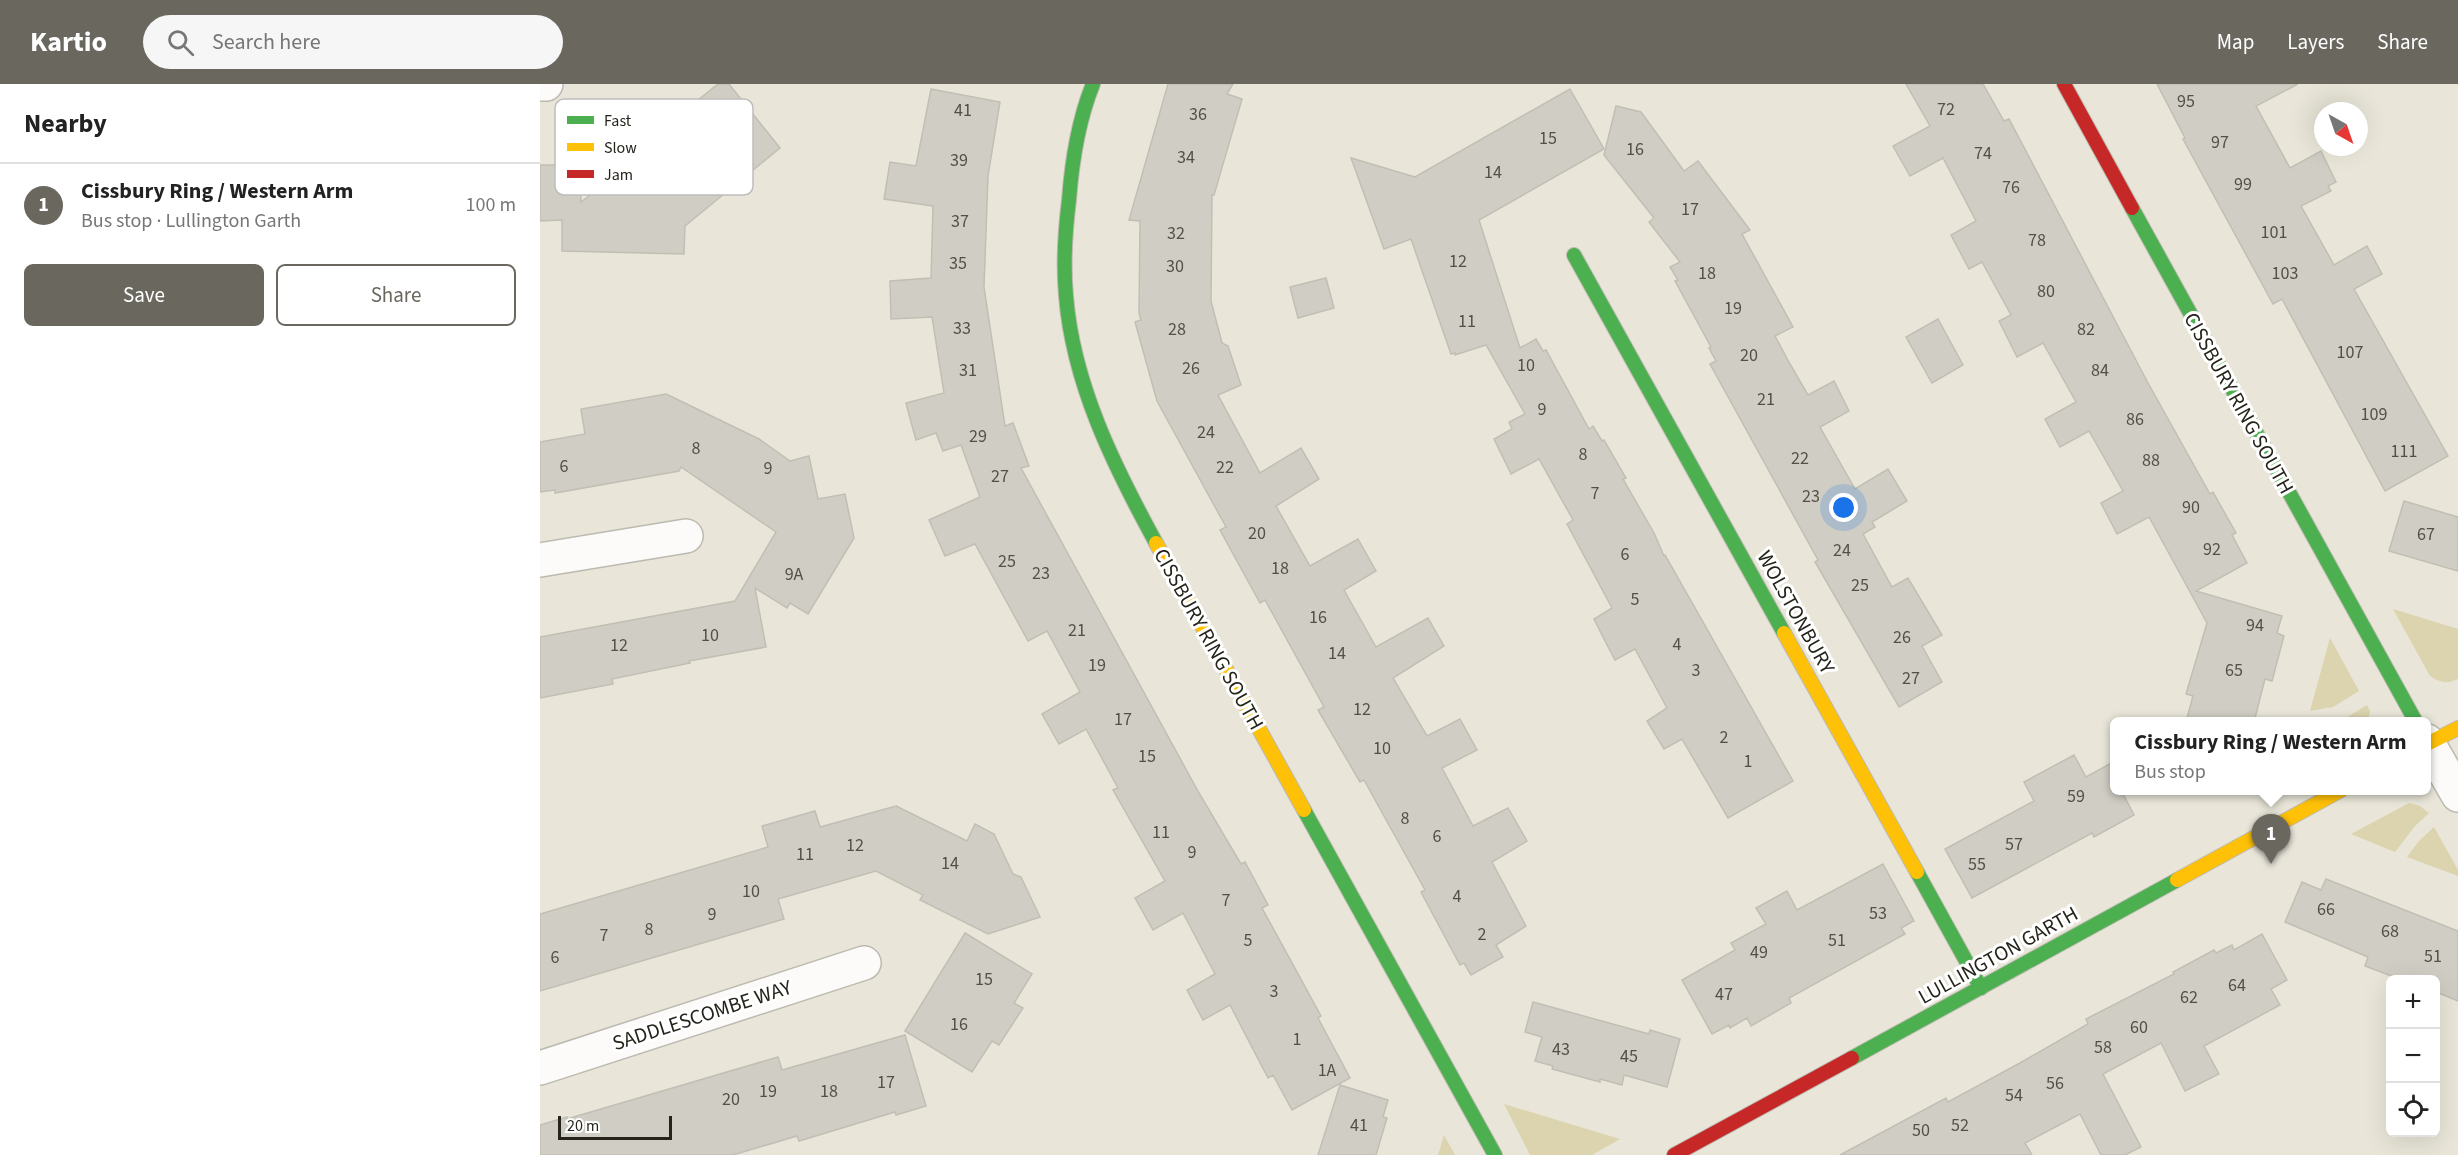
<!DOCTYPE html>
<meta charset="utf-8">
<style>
body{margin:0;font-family:"Source Sans 3",sans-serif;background:#f6f6f6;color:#222}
.controls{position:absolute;right:18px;bottom:18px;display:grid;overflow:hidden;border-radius:9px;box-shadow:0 6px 24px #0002}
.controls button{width:54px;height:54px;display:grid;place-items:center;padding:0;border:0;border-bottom:2px solid #e0e0e0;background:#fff;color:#222;font:30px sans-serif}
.compass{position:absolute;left:1774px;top:18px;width:54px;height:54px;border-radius:50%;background:#fff;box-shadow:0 6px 24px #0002;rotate:140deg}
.scale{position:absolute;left:18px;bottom:15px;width:114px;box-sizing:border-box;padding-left:6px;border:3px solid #25241b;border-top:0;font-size:16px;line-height:21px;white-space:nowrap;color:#25241b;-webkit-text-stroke:4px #fff;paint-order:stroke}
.you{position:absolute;left:1304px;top:424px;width:21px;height:21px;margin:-15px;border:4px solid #fff;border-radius:50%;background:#1a73e8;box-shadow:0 0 0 9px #1a73e833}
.badge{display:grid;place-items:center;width:39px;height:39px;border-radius:50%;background:#6a685e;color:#fff;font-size:20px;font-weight:700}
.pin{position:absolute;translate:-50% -50px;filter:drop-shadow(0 2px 3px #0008)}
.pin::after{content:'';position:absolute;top:32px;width:21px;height:18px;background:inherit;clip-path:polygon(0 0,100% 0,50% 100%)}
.popup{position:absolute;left:1570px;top:633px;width:321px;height:78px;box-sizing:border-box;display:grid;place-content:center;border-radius:9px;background:#fff;filter:drop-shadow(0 2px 4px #0005);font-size:20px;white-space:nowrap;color:#767676}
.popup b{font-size:22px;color:#222}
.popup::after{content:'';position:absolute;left:50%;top:100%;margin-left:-12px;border:12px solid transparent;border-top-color:#fff}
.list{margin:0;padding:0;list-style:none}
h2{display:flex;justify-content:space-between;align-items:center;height:78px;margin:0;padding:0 24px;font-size:26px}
h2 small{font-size:20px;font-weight:400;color:#767676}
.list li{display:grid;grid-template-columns:39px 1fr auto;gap:18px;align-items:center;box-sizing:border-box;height:84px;padding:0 24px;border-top:2px solid #e0e0e0}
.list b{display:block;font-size:22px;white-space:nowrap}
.list p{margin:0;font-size:20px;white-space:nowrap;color:#767676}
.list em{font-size:20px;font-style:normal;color:#767676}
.actions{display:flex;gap:12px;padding:18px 24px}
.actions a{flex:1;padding:14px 0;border:2px solid #6a685e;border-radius:9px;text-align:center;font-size:21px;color:#6a685e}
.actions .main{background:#6a685e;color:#fff}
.icon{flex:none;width:33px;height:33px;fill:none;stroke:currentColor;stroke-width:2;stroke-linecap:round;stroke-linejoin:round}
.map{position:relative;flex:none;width:1918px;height:1071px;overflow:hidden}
header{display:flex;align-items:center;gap:36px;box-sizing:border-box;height:84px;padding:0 30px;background:#6a685e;color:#fff}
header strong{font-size:28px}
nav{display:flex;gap:33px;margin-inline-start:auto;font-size:21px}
.search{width:420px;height:54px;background:#f6f6f6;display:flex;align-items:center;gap:15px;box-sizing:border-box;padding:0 21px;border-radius:33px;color:#767676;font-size:22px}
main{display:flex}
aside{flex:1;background:#fff}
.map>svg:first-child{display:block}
.green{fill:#dbd4af}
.building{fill:#d0cec4;stroke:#c1beb4;stroke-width:1.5}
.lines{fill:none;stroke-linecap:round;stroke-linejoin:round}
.street-casing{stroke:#bcbab0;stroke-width:36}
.fast-casing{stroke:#bcbab0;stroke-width:16}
.slow-casing{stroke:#bcbab0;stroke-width:16}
.jam-casing{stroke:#bcbab0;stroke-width:16}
.street{stroke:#fcfbf9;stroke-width:33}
.fast{stroke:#4caf50;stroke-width:14}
.slow{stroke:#ffc107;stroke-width:14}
.jam{stroke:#c62828;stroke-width:14}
.labels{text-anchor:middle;stroke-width:6;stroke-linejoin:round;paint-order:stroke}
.number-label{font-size:18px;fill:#525047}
.street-label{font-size:21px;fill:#25241b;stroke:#fff}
.key{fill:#fff;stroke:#bebdbb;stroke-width:1.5}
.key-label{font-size:16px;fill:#25241b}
</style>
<header>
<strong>Kartio</strong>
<div class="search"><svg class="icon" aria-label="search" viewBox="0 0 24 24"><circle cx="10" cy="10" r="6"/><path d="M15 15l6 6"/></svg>Search here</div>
<nav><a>Map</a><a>Layers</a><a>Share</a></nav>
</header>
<main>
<aside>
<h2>Nearby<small></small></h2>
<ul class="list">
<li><span class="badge">1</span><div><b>Cissbury Ring / Western Arm</b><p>Bus stop · Lullington Garth</p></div><em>100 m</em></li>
</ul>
<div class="actions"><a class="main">Save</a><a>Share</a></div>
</aside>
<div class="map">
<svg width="1918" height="1071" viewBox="0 0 1918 1071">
<rect width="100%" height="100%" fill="#e9e6d9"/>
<g class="green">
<path d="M1853 525 1918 545V595C1907 600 1901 599 1890 592Z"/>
<polygon points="1790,554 1819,607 1793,623 1770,627"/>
<polygon points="1827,621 1830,627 1828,637 1801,637"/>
<polygon points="1869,719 1880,722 1889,729 1875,742 1855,768 1811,750"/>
<polygon points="1894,743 1918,786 1918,792 1867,773 1879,757"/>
<polygon points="964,1020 1080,1055 1052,1071 990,1071"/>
<polygon points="904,1051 915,1071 898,1071"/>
</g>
<g class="building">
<polygon points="178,0 189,0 240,64 145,142 144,170 22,167 22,136 0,137 0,81 41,81 41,118 138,42 133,36"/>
<polygon points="628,0 693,0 687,10 702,15 674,111 672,111 671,217 682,259 688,262 701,301 678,311 720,389 761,364 779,395 736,422 770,482 818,455 836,487 804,506 836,563 888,534 904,562 853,594 887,652 920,635 937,666 902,684 933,742 968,724 987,757 952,778 986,842 956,861 963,873 931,891 924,879 920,881 881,808 885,806 824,696 820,698 778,626 784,623 725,516 720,519 680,446 686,443 617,317 595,238 601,236 599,229 600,137 589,136"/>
<polygon points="1366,0 1443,0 1464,37 1469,35 1608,299 1670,410 1673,408 1696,449 1692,451 1707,479 1656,507 1742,532 1737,549 1744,552 1732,597 1725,595 1714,638 1646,638 1653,612 1646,610 1667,539 1609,433 1577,450 1561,419 1583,407 1549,347 1520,363 1505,335 1536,318 1503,259 1477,273 1459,237 1471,231 1442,178 1429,185 1411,151 1436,137 1403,74 1370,92 1353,62 1390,42"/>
<polygon points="1617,0 1758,0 1716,22 1750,84 1781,67 1796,98 1788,102 1791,107 1761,122 1794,181 1827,162 1842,190 1814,205 1908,372 1845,407 1742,215 1733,220 1643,55 1645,54"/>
<polygon points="391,5 460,18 448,92 444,203 465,342 473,339 489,382 481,384 659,709 701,780 705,778 728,821 722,824 781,932 778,934 810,994 752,1026 733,991 728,994 690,921 663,936 647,906 675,890 643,829 613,846 595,814 625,797 573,706 578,704 546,645 519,660 502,630 540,608 507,547 488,557 435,460 405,472 389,436 440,413 421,361 403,367 396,349 376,356 371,338 366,319 404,309 392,233 351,235 350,197 391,194 393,122 344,115 350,78 376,82"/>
<polygon points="1030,5 1064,65 939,136 980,264 996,255 1003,267 1006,266 1049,345 1053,342 1062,357 1064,356 1086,394 1083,395 1114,449 1124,472 1125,471 1253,697 1188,734 1142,655 1124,665 1107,637 1127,624 1095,565 1075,576 1067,561 1054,535 1072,524 1027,440 1033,436 999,375 971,390 954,355 972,345 969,338 985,330 946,261 915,271 915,269 911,270 871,155 844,165 811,74 875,93"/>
<polygon points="1076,22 1101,28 1144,87 1158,77 1210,146 1202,150 1253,243 1235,252 1250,280 1268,311 1294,297 1309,327 1280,343 1315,405 1348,385 1367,417 1332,438 1335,443 1323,450 1352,503 1368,494 1402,551 1382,562 1402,598 1359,623 1275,478 1278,476 1170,280 1176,277 1169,264 1171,263 1135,197 1138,196 1130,183 1140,178 1109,138 1114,134 1064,71"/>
<polygon points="786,194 794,224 758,234 750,203"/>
<polygon points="1398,235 1423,281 1392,299 1366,253"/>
<polygon points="126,310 219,355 250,377 269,372 278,415 305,410 314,454 268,530 250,519 247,524 215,504 226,563 149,577 150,579 72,595 73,600 0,614 0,553 195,517 236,448 141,383 139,387 15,409 15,406 0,408 0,358 45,350 41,325"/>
<polygon points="1864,417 1918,433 1918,487 1849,467"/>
<polygon points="1534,671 1546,693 1575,677 1575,706 1581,706 1594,731 1554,753 1552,749 1432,814 1405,765 1494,717 1484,698"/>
<polygon points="356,722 427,757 435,740 454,750 473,790 481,793 500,833 448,850 380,816 383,811 336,787 238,815 244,835 0,907 0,830 228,763 222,742 275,727 280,743"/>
<polygon points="1343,780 1374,837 1361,844 1365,850 1249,914 1251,919 1211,942 1207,934 1190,944 1189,941 1172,950 1142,896 1195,866 1191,859 1226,840 1216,824 1247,807 1257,826"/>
<polygon points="1786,795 1918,847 1918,917 1896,908 1896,896 1862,896 1825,882 1828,873 1745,838 1762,798 1781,806"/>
<polygon points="425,849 492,890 474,919 483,924 459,961 452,957 432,988 365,947"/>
<polygon points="1722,850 1747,896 1731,905 1740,921 1664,962 1679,990 1645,1007 1621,959 1563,990 1601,1063 1585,1071 1561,1071 1540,1030 1485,1059 1492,1071 1300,1071 1406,1014 1408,1018 1480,979 1548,940 1546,935 1634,890 1633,888 1674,866 1676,869 1692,861 1694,866"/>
<polygon points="993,918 1109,950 1110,946 1140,955 1127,1003 1084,991 1082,1001 1060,995 1060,998 1012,985 1013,982 995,977 1002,953 985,948"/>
<polygon points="365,951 386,1022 356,1031 355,1028 259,1057 257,1052 193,1071 0,1071 0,1041 27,1033 27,1035 238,973 242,986"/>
<polygon points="800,1001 848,1016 843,1033 847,1034 836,1071 778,1071"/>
</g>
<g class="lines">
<g class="street-casing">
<g id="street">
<polyline points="0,0 6,0"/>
<polyline points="0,476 146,452"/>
<polyline points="1887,657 1918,711"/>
<polyline points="0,984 324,879"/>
</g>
</g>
<g class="fast-casing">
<g id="fast">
<path d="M553 0C538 37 532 76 529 116 525 148 523 180 526 212 533 300 574 382 616 459"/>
<polyline points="1592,124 1876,638"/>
<polyline points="1034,171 1244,549"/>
<polyline points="764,726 955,1071"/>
<polyline points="1377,788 1441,904"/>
<polyline points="1312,974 1637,796"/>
</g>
</g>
<g class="slow-casing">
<g id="slow">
<polyline points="616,459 764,726"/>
<polyline points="1244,549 1377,788"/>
<polyline points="1887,660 1918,644"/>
<polyline points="1637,796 1801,706"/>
</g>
</g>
<g class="jam-casing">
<g id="jam">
<polyline points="1524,0 1592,124"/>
<polyline points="1134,1071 1312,974"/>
</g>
</g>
<use href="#street" class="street"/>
<use href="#fast" class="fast"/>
<use href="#slow" class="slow"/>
<use href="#jam" class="jam"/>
</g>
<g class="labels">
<g class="number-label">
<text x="1646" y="23">95</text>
<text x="1406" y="31">72</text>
<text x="423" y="32">41</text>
<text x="658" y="36">36</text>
<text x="1008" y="60">15</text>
<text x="1680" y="64">97</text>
<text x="1095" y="71">16</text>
<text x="1443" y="75">74</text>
<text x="646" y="79">34</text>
<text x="419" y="82">39</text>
<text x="953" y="94">14</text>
<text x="1703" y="106">99</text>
<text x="1471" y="109">76</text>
<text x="1150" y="131">17</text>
<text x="420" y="143">37</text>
<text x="1734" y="154">101</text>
<text x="636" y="155">32</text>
<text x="1497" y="162">78</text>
<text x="918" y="183">12</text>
<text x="418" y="185">35</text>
<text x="635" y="188">30</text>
<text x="1167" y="195">18</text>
<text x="1745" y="195">103</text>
<text x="1506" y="213">80</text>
<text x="1193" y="230">19</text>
<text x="927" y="243">11</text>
<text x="422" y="250">33</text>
<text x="637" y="251">28</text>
<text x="1546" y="251">82</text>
<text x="1810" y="274">107</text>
<text x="1209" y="277">20</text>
<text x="986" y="287">10</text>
<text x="651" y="290">26</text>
<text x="428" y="292">31</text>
<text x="1560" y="292">84</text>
<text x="1226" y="321">21</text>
<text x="1002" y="331">9</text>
<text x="1834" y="336">109</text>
<text x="1595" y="341">86</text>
<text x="666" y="354">24</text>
<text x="438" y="358">29</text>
<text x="156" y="370">8</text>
<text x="1864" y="373">111</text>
<text x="1043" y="376">8</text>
<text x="1260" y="380">22</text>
<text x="1611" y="382">88</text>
<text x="24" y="388">6</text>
<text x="685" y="389">22</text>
<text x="228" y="390">9</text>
<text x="460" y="398">27</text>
<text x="1055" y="415">7</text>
<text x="1271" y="418">23</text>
<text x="1651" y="429">90</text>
<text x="717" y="455">20</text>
<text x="1886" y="456">67</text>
<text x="1672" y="471">92</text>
<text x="1302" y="472">24</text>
<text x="1085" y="476">6</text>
<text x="467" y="483">25</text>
<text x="740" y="490">18</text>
<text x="501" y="495">23</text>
<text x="254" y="496">9A</text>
<text x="1320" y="507">25</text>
<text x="1095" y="521">5</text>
<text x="778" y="539">16</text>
<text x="1715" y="547">94</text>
<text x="537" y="552">21</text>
<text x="170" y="557">10</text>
<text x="1362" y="559">26</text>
<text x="1137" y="566">4</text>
<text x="79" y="567">12</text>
<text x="797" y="575">14</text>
<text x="557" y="587">19</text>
<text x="1156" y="592">3</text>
<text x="1694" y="592">65</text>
<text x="1371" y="600">27</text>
<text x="822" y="631">12</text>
<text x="583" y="641">17</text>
<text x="1184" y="659">2</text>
<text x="842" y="670">10</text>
<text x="607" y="678">15</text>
<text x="1208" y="683">1</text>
<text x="1536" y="718">59</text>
<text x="865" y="740">8</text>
<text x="621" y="754">11</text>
<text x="897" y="758">6</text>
<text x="1474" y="766">57</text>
<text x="315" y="767">12</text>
<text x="652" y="774">9</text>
<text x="265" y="776">11</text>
<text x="410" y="785">14</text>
<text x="1437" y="786">55</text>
<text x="211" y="813">10</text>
<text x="917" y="818">4</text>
<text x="686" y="822">7</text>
<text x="1786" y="831">66</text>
<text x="1338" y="835">53</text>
<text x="172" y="836">9</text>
<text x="109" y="851">8</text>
<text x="1850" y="853">68</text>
<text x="942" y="856">2</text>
<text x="64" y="857">7</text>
<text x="708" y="862">5</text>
<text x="1297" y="862">51</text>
<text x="1219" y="874">49</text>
<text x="1893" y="878">51</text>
<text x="15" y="879">6</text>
<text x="444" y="901">15</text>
<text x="1697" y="907">64</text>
<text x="734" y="913">3</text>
<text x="1184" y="916">47</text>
<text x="1649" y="919">62</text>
<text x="419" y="946">16</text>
<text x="1599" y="949">60</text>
<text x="757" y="961">1</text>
<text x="1563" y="969">58</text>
<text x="1021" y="971">43</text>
<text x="1089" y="978">45</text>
<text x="787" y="992">1A</text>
<text x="346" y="1004">17</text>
<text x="1515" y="1005">56</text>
<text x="228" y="1013">19</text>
<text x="289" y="1013">18</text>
<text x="1474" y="1017">54</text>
<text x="191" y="1021">20</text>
<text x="819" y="1047">41</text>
<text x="1420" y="1047">52</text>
<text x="1381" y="1052">50</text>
</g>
<g class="street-label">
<text transform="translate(1699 319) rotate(61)" y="7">CISSBURY RING SOUTH</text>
<text transform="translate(1256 528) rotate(61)" y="7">WOLSTONBURY</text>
<text transform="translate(669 555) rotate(61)" y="7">CISSBURY RING SOUTH</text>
<text transform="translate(1458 871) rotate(-29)" y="7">LULLINGTON GARTH</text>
<text transform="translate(162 931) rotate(-18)" y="7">SADDLESCOMBE WAY</text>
</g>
</g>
<rect x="15" y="15" width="198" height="96" rx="9" class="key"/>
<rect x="27" y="32" width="27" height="8" fill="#4caf50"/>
<rect x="27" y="59" width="27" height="8" fill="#ffc107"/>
<rect x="27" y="86" width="27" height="8" fill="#c62828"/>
<g class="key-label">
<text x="64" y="42">Fast</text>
<text x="64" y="69">Slow</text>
<text x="64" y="96">Jam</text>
</g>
</svg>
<div class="controls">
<button>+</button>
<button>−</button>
<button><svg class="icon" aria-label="locate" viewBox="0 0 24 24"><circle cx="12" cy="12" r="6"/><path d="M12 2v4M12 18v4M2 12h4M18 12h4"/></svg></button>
</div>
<svg class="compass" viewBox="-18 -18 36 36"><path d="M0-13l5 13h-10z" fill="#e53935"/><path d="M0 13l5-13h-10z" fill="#767676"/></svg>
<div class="scale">20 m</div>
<div class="you"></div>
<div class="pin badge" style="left:1731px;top:780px">1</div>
<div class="popup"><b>Cissbury Ring / Western Arm</b>Bus stop</div>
</div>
</main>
